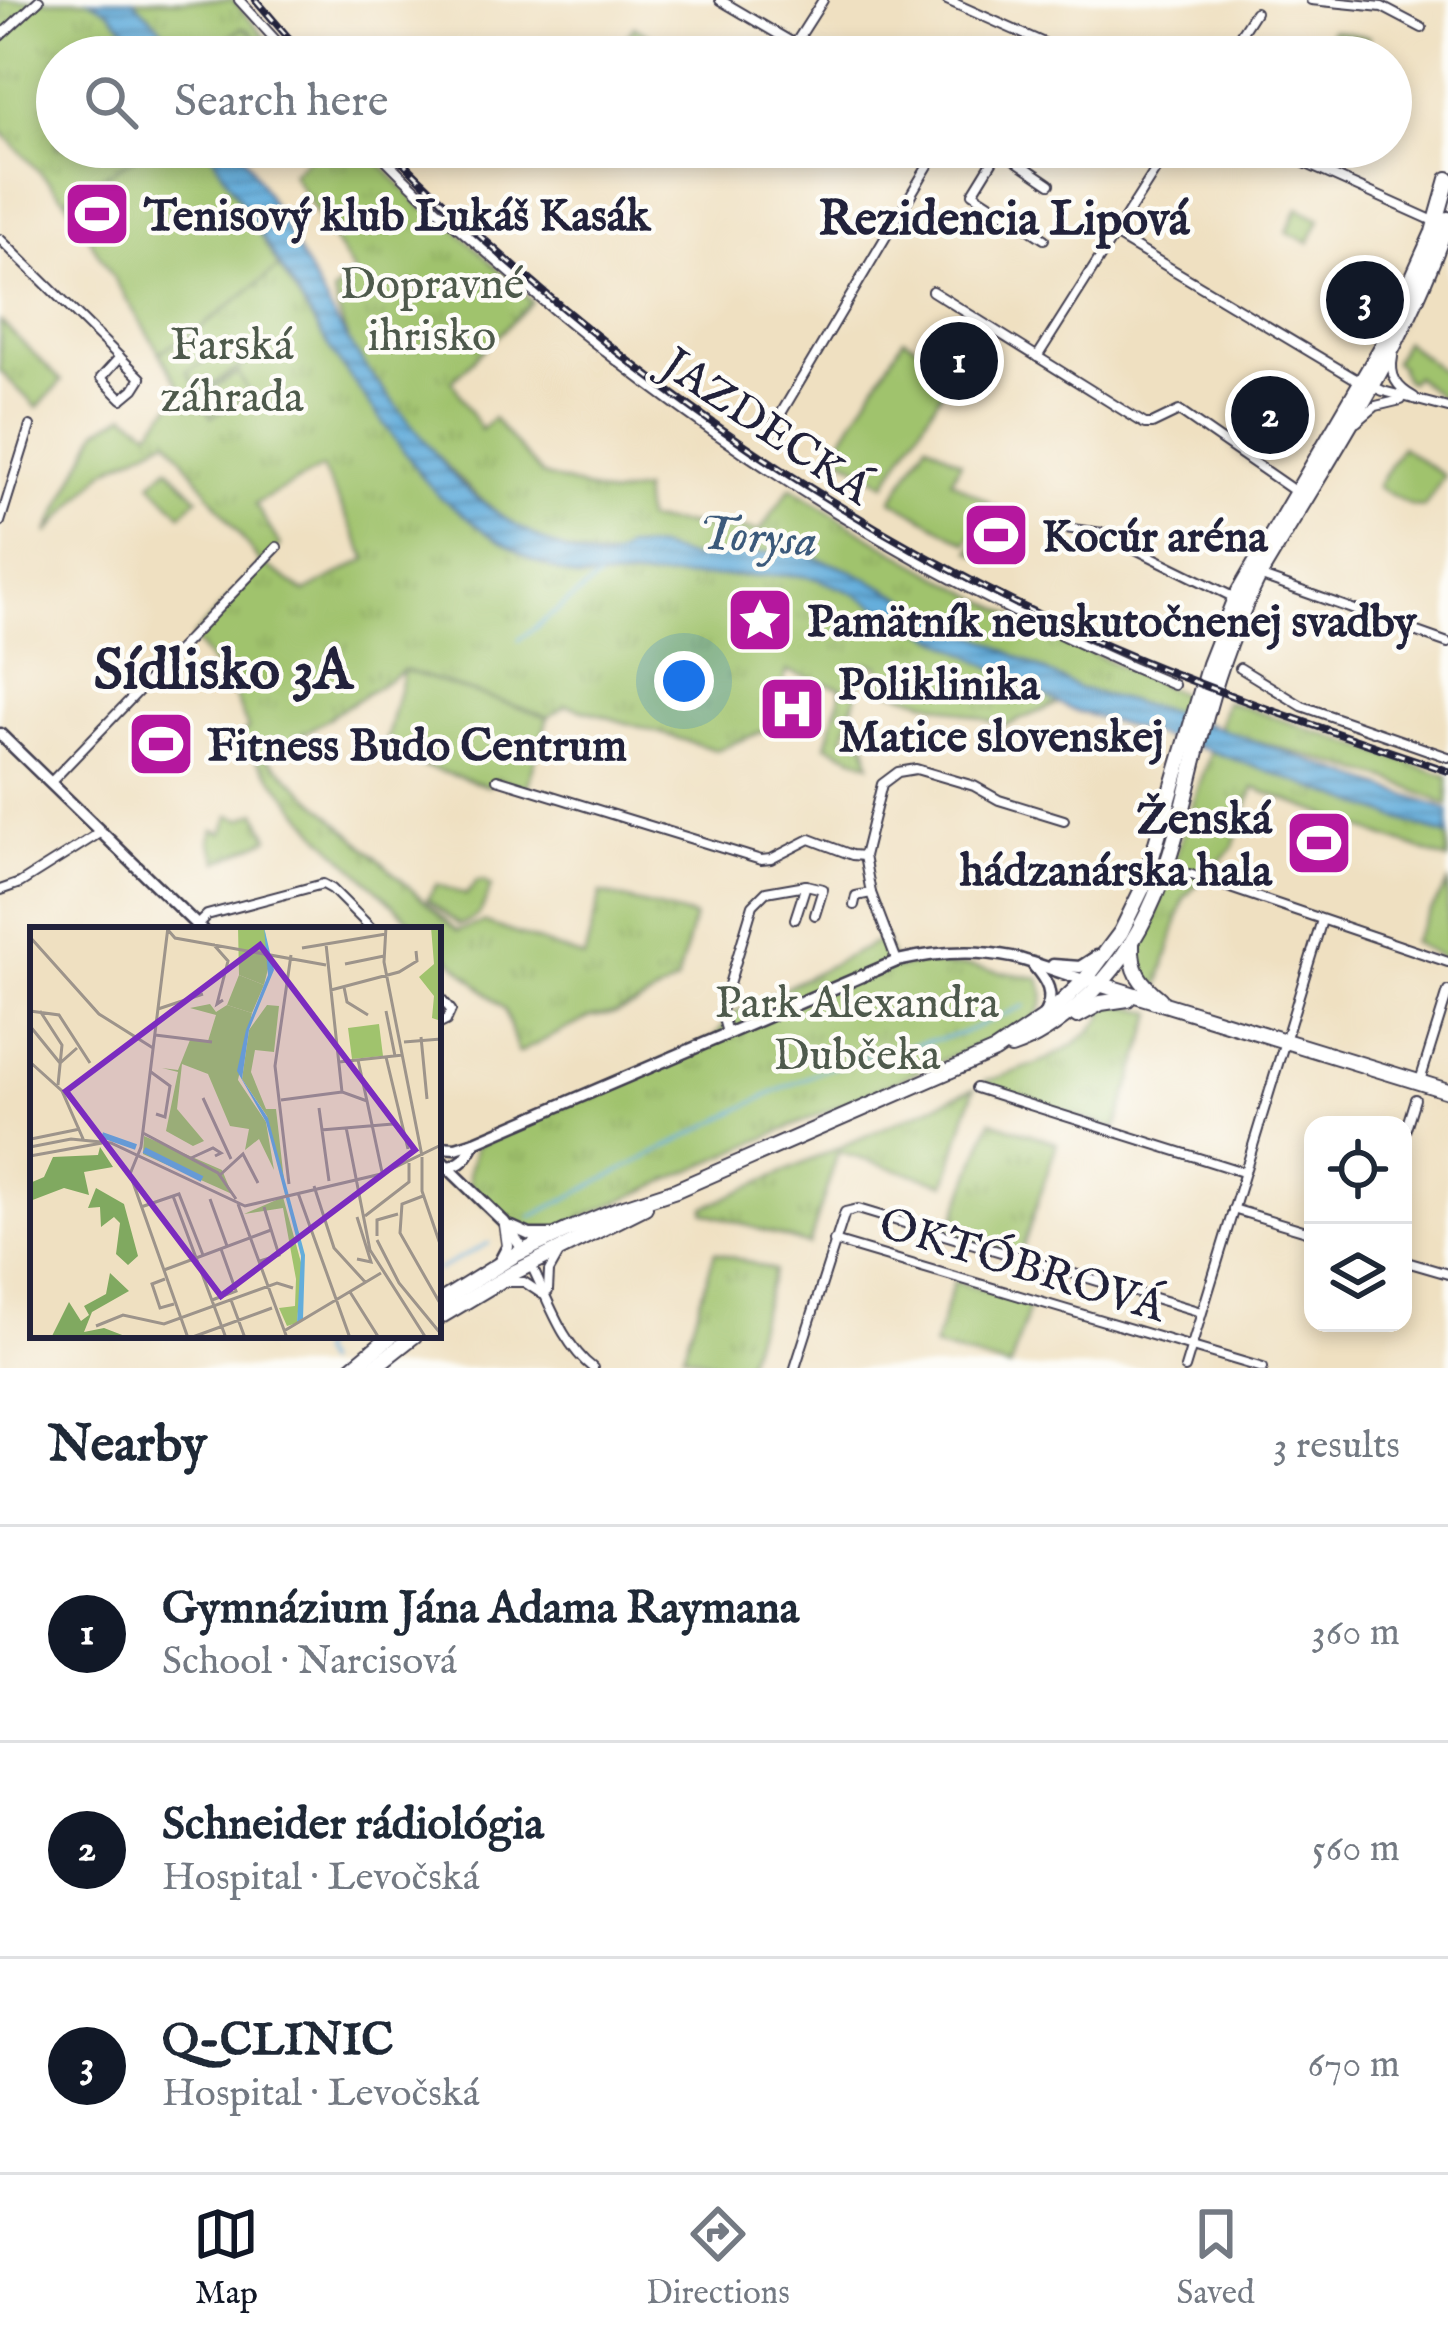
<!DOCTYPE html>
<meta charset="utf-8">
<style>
body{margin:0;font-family:"IM FELL English",serif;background:#f2f2f3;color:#1f2937}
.controls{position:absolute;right:36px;bottom:36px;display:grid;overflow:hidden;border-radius:24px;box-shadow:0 6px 18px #0003}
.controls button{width:108px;height:108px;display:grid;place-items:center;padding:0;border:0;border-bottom:3px solid #e0e1e3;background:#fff;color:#1f2937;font:60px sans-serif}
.you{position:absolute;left:684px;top:681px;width:42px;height:42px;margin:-30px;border:9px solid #fff;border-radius:50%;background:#1a73e8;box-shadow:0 0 0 18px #1a73e833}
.badge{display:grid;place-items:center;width:78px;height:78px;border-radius:50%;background:#111827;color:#fff;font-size:39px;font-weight:700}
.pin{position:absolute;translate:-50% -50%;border:6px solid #fff;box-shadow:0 3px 12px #0006}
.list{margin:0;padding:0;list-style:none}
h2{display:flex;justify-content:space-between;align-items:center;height:156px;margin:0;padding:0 48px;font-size:51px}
h2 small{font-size:39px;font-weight:400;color:#747a83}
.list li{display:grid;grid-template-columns:78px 1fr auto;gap:36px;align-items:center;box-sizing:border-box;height:216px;padding:0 48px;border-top:3px solid #e0e1e3}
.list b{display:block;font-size:45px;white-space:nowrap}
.list p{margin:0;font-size:39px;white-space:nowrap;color:#747a83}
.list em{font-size:39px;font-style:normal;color:#747a83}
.icon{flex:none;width:66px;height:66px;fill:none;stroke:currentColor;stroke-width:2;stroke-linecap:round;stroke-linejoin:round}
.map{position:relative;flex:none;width:1448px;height:1368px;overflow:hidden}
.search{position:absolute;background:#fff;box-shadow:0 6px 18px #0003;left:36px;right:36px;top:36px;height:132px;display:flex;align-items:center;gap:30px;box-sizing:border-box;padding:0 42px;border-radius:66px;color:#747a83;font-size:45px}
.sheet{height:804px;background:#fff}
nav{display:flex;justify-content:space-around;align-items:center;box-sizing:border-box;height:168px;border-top:3px solid #e0e1e3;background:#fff;font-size:33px;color:#747a83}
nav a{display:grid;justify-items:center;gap:6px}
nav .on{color:#111827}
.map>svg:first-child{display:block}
.grass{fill:url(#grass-tufts);stroke:#617254;stroke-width:3;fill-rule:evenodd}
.garden{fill:#a0c36d;stroke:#617254;stroke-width:3}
.water{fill:url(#water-rules);stroke:#42688b;stroke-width:3}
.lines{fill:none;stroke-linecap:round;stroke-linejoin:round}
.stream{stroke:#63addb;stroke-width:3}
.minor-casing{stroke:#413e4f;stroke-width:12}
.tertiary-casing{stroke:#413e4f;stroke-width:15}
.primary-casing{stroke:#413e4f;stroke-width:18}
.minor{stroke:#fff;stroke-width:8}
.tertiary{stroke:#fff;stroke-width:10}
.primary{stroke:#fff;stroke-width:14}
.rail-casing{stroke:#22223b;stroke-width:8}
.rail{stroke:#fdfcf7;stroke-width:3;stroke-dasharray:9;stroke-linecap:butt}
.labels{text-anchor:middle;stroke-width:9;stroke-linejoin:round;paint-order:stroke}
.poi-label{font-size:45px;font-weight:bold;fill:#22223b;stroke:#fdfcf7;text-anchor:start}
.park-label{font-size:45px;fill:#4e5a4c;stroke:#fdfcf7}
.street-label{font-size:45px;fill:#22223b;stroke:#fdfcf7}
.neighbourhood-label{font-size:48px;font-weight:bold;fill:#22223b;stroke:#fdfcf7}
.water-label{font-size:48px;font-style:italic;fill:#3c5a7b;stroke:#fdfcf7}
.district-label{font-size:57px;font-weight:bold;fill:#22223b;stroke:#fdfcf7}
.inset-river{fill:none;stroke:#63addb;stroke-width:6}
.inset-road{fill:none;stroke:#9d948b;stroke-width:3}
.view{fill:#7b2cbf;fill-opacity:0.15;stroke:#7b2cbf;stroke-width:6}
.inset-edge{fill:none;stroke:#22223b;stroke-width:6}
</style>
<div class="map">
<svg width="1448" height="1368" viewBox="0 0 1448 1368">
<defs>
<pattern id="grass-tufts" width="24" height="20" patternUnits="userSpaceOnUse" patternTransform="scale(3)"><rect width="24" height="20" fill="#a0c36d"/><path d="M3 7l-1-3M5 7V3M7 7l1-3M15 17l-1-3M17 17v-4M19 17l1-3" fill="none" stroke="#8aa75f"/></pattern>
<pattern id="water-rules" width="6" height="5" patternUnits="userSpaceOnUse" patternTransform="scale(3)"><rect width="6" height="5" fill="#63addb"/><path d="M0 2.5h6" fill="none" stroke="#518cb3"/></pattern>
</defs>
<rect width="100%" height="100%" fill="#fdfcf7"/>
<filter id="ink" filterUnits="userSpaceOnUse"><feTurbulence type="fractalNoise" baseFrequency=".00833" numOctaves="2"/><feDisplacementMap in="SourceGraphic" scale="24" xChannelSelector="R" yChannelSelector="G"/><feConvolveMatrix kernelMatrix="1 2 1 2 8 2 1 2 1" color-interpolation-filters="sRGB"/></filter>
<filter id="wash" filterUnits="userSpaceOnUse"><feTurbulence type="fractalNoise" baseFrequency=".004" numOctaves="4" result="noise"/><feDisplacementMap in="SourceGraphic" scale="48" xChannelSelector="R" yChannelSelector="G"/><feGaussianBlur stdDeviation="2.7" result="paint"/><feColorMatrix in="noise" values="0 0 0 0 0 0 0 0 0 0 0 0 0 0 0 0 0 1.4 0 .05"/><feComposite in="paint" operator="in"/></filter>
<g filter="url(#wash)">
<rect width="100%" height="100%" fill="#efe0c1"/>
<g class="grass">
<polygon points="0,0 90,0 108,10 152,57 57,57 57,147 153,147 65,199 0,130"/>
<polygon points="133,0 233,0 276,50 268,57 183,57 160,27"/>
<polygon points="1331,30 1369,37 1366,53 1344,48 1339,57 1321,56"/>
<path d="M319 147H364L423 209 430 204 532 302 452 381 481 430 493 418 542 475 610 496 642 490 645 520 760 531 791 487C915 570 1050 636 1186 696L1181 715 1080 689 852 571 807 555 784 552 691 558 658 548H626L616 558C520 561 436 460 384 390 372 373 355 356 347 337 341 323 338 307 333 293L354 273 292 174Z"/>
<polygon points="1298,208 1320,219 1309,243 1287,232"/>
<path d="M279 267 334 355 424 479 487 533 534 561 578 579 795 575 815 578 849 591 1059 703 1006 726 882 688 877 679 879 666 866 663 844 737 866 743 870 764 826 745 842 688 787 671 769 729 716 750 567 705 548 717 404 670 267 757 457 931 484 922 584 958 601 893 694 917 677 982 637 1005 614 1014 591 1017 518 1053 505 1010 438 947V930H420L320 835 238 737 248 729 231 687 192 638 261 564 168 438 106 470 47 534 98 430 126 414 150 431 182 391 159 352 194 333ZM322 468 367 559 305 592 263 564 280 545 255 504Z"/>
<polygon points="0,321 62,381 37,408 0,371"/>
<polygon points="1404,341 1448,376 1448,404 1415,376 1409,382 1404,379 1400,370 1401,367 1394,362"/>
<polygon points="1226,701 1448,776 1448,805 1391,780 1218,730"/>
<polygon points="1211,751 1448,836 1448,860 1254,788 1233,848 1184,898 1159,986 1149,982 1135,957 1160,902"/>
<polygon points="257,812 269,838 219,862 210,841 213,830 223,833 230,815 242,819"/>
<path d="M885 938 896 969 926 960 938 966H967L1039 978C1059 1020 1011 1030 981 1044L545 1234 507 1222 471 1193 469 1172 476 1146 714 1038 732 1014Z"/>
<path d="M1117 1002 1154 1013 1116 1129 982 1086 986 1081C1028 1068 1076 1053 1104 1016L1101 1011Z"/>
<polygon points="974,1088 946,1184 838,1152 809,1245 704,1212 705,1207"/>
<polygon points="991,1121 1057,1143 1020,1256 949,1233"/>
<polygon points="715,1252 774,1270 745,1368 730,1368 683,1354"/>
</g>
<g class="garden">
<polygon points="634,26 684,57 614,57"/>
<polygon points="241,28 248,30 271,57 231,57 225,50 224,42"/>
<polygon points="153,147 208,147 279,267 194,333 159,352 65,199"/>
<polygon points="904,338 956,369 885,484 834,452"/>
<polygon points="232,345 244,365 199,392 187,371"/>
<polygon points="238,373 250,394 211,417 199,396"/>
<polygon points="927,442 961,462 951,480 990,503 967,543 892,500"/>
<polygon points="1401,447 1444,476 1424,507 1412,506 1377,487"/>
<polygon points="168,467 198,498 181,514 151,483"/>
<polygon points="996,506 1020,521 995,565 970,551"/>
<polygon points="404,670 548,717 527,788 497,779 488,786 383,754"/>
<path d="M477 881H484L491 886C482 910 484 916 459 925L427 899 437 884 466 895Z"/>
<polygon points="1448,883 1448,961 1412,942"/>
<polygon points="954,1281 1030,1304 1010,1368 934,1347"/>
</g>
<g class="water">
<polygon points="90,0 133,0 160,27 183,57 152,57 108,10"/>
<path d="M208 147H239C278 209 309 276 347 339 369 375 398 408 425 441 440 459 454 480 473 495 501 518 535 538 567 551 584 559 615 566 625 548H658L691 558 784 552 807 555 852 571 1080 689 1181 715 1448 810V836L1211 751 1072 710 849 591 815 578 795 575 578 579 534 561 487 533 439 496 424 479 334 355Z"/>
</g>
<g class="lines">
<g class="stream">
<polyline points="519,640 598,579"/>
<polyline points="531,1217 764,1097 826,1069 872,1054 960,1034 1024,1006"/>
<polyline points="438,1270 489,1243"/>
<polyline points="323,1363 318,1353 324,1335"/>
</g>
</g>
</g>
<g filter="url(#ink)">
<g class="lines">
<g class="minor-casing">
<g id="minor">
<polyline points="239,0 291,57"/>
<polyline points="720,0 817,57"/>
<polyline points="947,0 1062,51"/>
<polyline points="1311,0 1382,7 1422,28"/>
<polyline points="0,36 39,0"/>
<polyline points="795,44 823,0"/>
<polyline points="1056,57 1062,51 1075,57"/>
<polyline points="1226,57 1255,12"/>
<path d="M374 147C419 196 471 239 522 283 716 450 937 587 1174 685"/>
<polyline points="1269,147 1436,222"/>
<polyline points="997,148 1050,184"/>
<polyline points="1000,149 973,193 1044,239"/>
<polyline points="1113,234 1354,378 1383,391 1448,408"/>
<polyline points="0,239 141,378 134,389 122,399 101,378 120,357"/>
<polyline points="932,291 1145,424 1152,424 1179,411 1296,492"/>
<polyline points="1037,357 1170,147"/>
<path d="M1393 357C1389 376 1397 388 1414 397"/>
<polyline points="1357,422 1376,406 1401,400"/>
<polyline points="770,432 939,147"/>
<polyline points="0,522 30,426"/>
<polyline points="1057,527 1103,533 1233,597"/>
<polyline points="1259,576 1448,643"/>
<polyline points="1240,668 1302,706 1448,757"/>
<polyline points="497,779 761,860 771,859 810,839 852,855 864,856"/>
<polyline points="51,782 277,547"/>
<polyline points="1189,874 1448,962"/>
<polyline points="806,885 823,889 815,915"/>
<polyline points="0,890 20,883 101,832"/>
<polyline points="854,905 856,896 871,893"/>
<polyline points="197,925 207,915 323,884 332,889 373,930"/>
<polyline points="897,961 871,893 864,856 882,784 898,772 916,769 974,786 999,800 1064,820"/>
<polyline points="438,995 451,1010 446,1021 438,1025"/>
<polyline points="727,1033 721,1011 753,905 766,892 806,885 795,919"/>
<polyline points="1420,1081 1448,991"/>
<polyline points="976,1088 1243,1172"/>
<polyline points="1403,1138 1415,1099"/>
<polyline points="1233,1209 1313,1233"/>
<polyline points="834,1241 1263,1368"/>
<polyline points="1403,1261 1448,1274"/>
<path d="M530 1263C548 1298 561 1343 593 1368"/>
<polyline points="508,1282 524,1282 542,1294"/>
<polyline points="548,1291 549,1271 558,1255"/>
<polyline points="795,1368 845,1212 858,1209 1201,1312"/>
<polyline points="1185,1368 1322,920"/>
</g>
</g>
<g class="tertiary-casing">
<g id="tertiary">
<polyline points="0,734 202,930"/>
<polyline points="1053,965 1080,967 1097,956"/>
<path d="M1034 966C1047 981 1055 994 1045 1013"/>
<path d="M438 1147 456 1148 475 1142 897 961C935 952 974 949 1012 957 1037 963 1060 973 1085 980"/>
<polyline points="438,1158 504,1222 524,1251"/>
<path d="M447 1167C464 1165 468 1155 475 1142"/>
<polyline points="512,1227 530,1235 551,1235"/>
<polyline points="499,1263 508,1246 505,1225"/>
</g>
</g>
<g class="primary-casing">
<g id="primary">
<path d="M1132 944C1131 971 1140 983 1160 999"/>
<polyline points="1096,983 1448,1091"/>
<polyline points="1077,1016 1101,1003 1128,999"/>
<path d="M1011 1047C1038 1038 1060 1022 1081 1003 1168 925 1177 820 1207 713 1220 665 1237 620 1259 576 1328 459 1405 348 1448 219"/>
<polyline points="438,1303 513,1256 566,1231 618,1209 676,1190 995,1051 1048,1015 1085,980 1121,932 1143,887 1209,664 1235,598 1381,348 1433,232 1448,179"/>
<polyline points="438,1318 515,1272 645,1207"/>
<polyline points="352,1368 392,1335"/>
<polyline points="373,1368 415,1335"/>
</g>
</g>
<use href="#minor" class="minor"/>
<use href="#tertiary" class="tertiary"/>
<use href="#primary" class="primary"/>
<g class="rail-casing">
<g id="rail">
<polyline points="256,0 305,57"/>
<path d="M388 147C593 356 839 528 1107 646 1218 694 1333 732 1448 771"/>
</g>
</g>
<use href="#rail" class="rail"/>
</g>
</g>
<defs>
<g id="stadium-square" transform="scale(3.45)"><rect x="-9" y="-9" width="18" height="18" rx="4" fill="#b5179e" stroke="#fdfcf7"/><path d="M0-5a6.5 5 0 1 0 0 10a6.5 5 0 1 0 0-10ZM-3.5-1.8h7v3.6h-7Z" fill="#fff"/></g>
<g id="sight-square" transform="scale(3.45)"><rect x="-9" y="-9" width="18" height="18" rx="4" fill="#b5179e" stroke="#fdfcf7"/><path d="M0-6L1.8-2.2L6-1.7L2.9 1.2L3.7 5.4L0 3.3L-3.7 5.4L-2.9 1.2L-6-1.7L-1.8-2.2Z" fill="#fff"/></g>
<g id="hospital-square" transform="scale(3.45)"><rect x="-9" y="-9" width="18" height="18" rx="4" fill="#b5179e" stroke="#fdfcf7"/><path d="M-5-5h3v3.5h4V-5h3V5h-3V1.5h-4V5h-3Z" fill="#fff"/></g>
</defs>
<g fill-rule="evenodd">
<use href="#stadium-square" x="97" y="214"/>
<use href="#stadium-square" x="996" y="535"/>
<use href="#sight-square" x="760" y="620"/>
<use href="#hospital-square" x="792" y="709"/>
<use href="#stadium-square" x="161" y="744"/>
<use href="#stadium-square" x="1319" y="843"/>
</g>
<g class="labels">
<g class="poi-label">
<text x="144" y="230">Tenisový klub Lukáš Kasák</text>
<text x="1042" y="551">Kocúr aréna</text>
<text x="807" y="636">Pamätník neuskutočnenej svadby</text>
<text x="838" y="699">Poliklinika<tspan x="838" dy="52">Matice slovenskej</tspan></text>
<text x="207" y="760">Fitness Budo Centrum</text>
<text x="1272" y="833" text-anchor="end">Ženská<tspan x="1272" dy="52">hádzanárska hala</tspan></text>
</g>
<g class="park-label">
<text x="432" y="298">Dopravné<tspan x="432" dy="52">ihrisko</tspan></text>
<text x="232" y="359">Farská<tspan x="232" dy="52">záhrada</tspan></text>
<text x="857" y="1017">Park Alexandra<tspan x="857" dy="52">Dubčeka</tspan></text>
</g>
<g class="street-label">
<text transform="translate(768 425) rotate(34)" y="16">JAZDECKÁ</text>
<text transform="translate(1023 1263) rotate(17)" y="16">OKTÓBROVÁ</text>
</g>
<g class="neighbourhood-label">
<text x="1004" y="234">Rezidencia Lipová</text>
</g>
<g class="water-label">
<text transform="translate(758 535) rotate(4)" y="17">Torysa</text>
</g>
<g class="district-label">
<text x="223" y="688">Sídlisko 3A</text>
</g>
</g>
<g transform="translate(30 927)">
<rect width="411" height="411" fill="#efe0c1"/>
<path d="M208 0H234L240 34 234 58 209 48ZM401 0 411 3V94L402 91 404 69 389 50 404 37ZM180 77 186 85 197 78 222 86 208 153 236 195 244 243 229 212 215 223 219 202 200 199 178 147 152 137 147 182 174 214 163 219 136 204 148 145 132 141 148 143 160 113 178 114 186 88 160 81ZM237 78 249 79 244 125 225 123 221 145 236 182H246L255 262 237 189 212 152 219 103ZM114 209 192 243 202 267 113 227ZM253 270 272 339 267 396 257 399 249 381 265 379 266 352 253 281 214 287Z" fill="#a0c36d"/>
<path d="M70 220 83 240 54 245 59 268 34 261 0 274V256L14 250 23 230 68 228ZM66 261 94 277 108 329 98 338 86 327 90 296 84 290 71 300 70 280 58 281ZM80 346 99 364 62 385 54 405 74 401 100 411H21L39 375 51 394 59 388 54 379 76 367Z" fill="#80a960"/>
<path d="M209 48 234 58 222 86 197 78ZM349 97 353 129 322 132 318 101Z" fill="#a0c36d"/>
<path d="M234 0 244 43 219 103 212 152 238 191 275 328 273 392 267 396 271 329 236 195 207 144 216 103 238 48Z" fill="#63addb"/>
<path class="inset-river" d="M72 208 106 220M114 223 172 252"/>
<path class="inset-road" d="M138 0 111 220 100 247 158 411M356 0 354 35 392 229M138 3 145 11 296 38M0 10 69 87 123 121M183 17 198 34 187 77 193 73M296 17 312 165 337 174 352 245M272 21 356 7M315 37 354 29M314 60 317 75 338 88M301 63 369 45 387 34 386 24M128 82 173 67M0 84 29 88 60 136M10 84 32 118 28 158M356 84 365 129M0 99 30 136 47 121M125 108 182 115M391 110 397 172M374 115 411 112M356 130 378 222M328 133 337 174M0 135 32 164 54 214M309 135 373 128M121 145 140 159 135 190 126 187M173 171 201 232M251 173 312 165M289 181 299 254M316 200 340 323 396 411M291 203 363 197M113 206 188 246 206 272M1 212 50 202M0 220 41 212 81 216 215 279 351 247 411 218M0 229 72 216M392 230V264L411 320M161 231 183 221 191 226 185 229M190 248 213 227 228 256M259 257 245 139 261 28M284 259 304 321 336 356M268 266 320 411M143 269 196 411M393 269 372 277 370 306 411 378M180 272 197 319M208 277 257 411M111 280 149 267 173 328M335 289 379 255V236M347 309V293L368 287M347 313 369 356 411 407M327 332 341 335 327 290M230 334 249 328 234 280M134 343 241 303M135 352 122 357 130 381 144 377M320 365 349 411M182 373 206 364 191 322M201 373 215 411M66 399 93 388 134 397 247 356 263 361M254 404 351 346M160 411 242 381"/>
<path class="view" d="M230 18 385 223 191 369 36 164Z"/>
<rect width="411" height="411" class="inset-edge"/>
</g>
</svg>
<div class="controls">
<button><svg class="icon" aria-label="locate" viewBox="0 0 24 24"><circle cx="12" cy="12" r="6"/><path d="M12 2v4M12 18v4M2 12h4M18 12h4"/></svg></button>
<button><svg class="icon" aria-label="layers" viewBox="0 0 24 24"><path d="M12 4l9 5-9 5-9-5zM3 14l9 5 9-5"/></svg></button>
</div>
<div class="you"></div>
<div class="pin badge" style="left:959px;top:361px">1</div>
<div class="pin badge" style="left:1270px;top:415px">2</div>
<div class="pin badge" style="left:1365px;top:300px">3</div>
<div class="search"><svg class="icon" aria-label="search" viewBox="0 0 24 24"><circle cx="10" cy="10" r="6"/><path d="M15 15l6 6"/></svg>Search here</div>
</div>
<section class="sheet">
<h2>Nearby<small>3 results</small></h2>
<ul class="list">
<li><span class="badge">1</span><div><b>Gymnázium Jána Adama Raymana</b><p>School · Narcisová</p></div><em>360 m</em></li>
<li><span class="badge">2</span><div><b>Schneider rádiológia</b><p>Hospital · Levočská</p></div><em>560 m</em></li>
<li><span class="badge">3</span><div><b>Q-CLINIC</b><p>Hospital · Levočská</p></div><em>670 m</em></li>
</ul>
</section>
<nav>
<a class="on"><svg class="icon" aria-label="map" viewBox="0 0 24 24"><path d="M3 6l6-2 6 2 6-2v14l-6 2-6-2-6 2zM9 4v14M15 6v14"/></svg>Map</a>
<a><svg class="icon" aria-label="directions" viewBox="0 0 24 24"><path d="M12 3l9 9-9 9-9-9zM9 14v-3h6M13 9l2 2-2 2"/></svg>Directions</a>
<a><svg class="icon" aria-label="saved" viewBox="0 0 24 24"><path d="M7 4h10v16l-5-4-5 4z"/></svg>Saved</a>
</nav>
